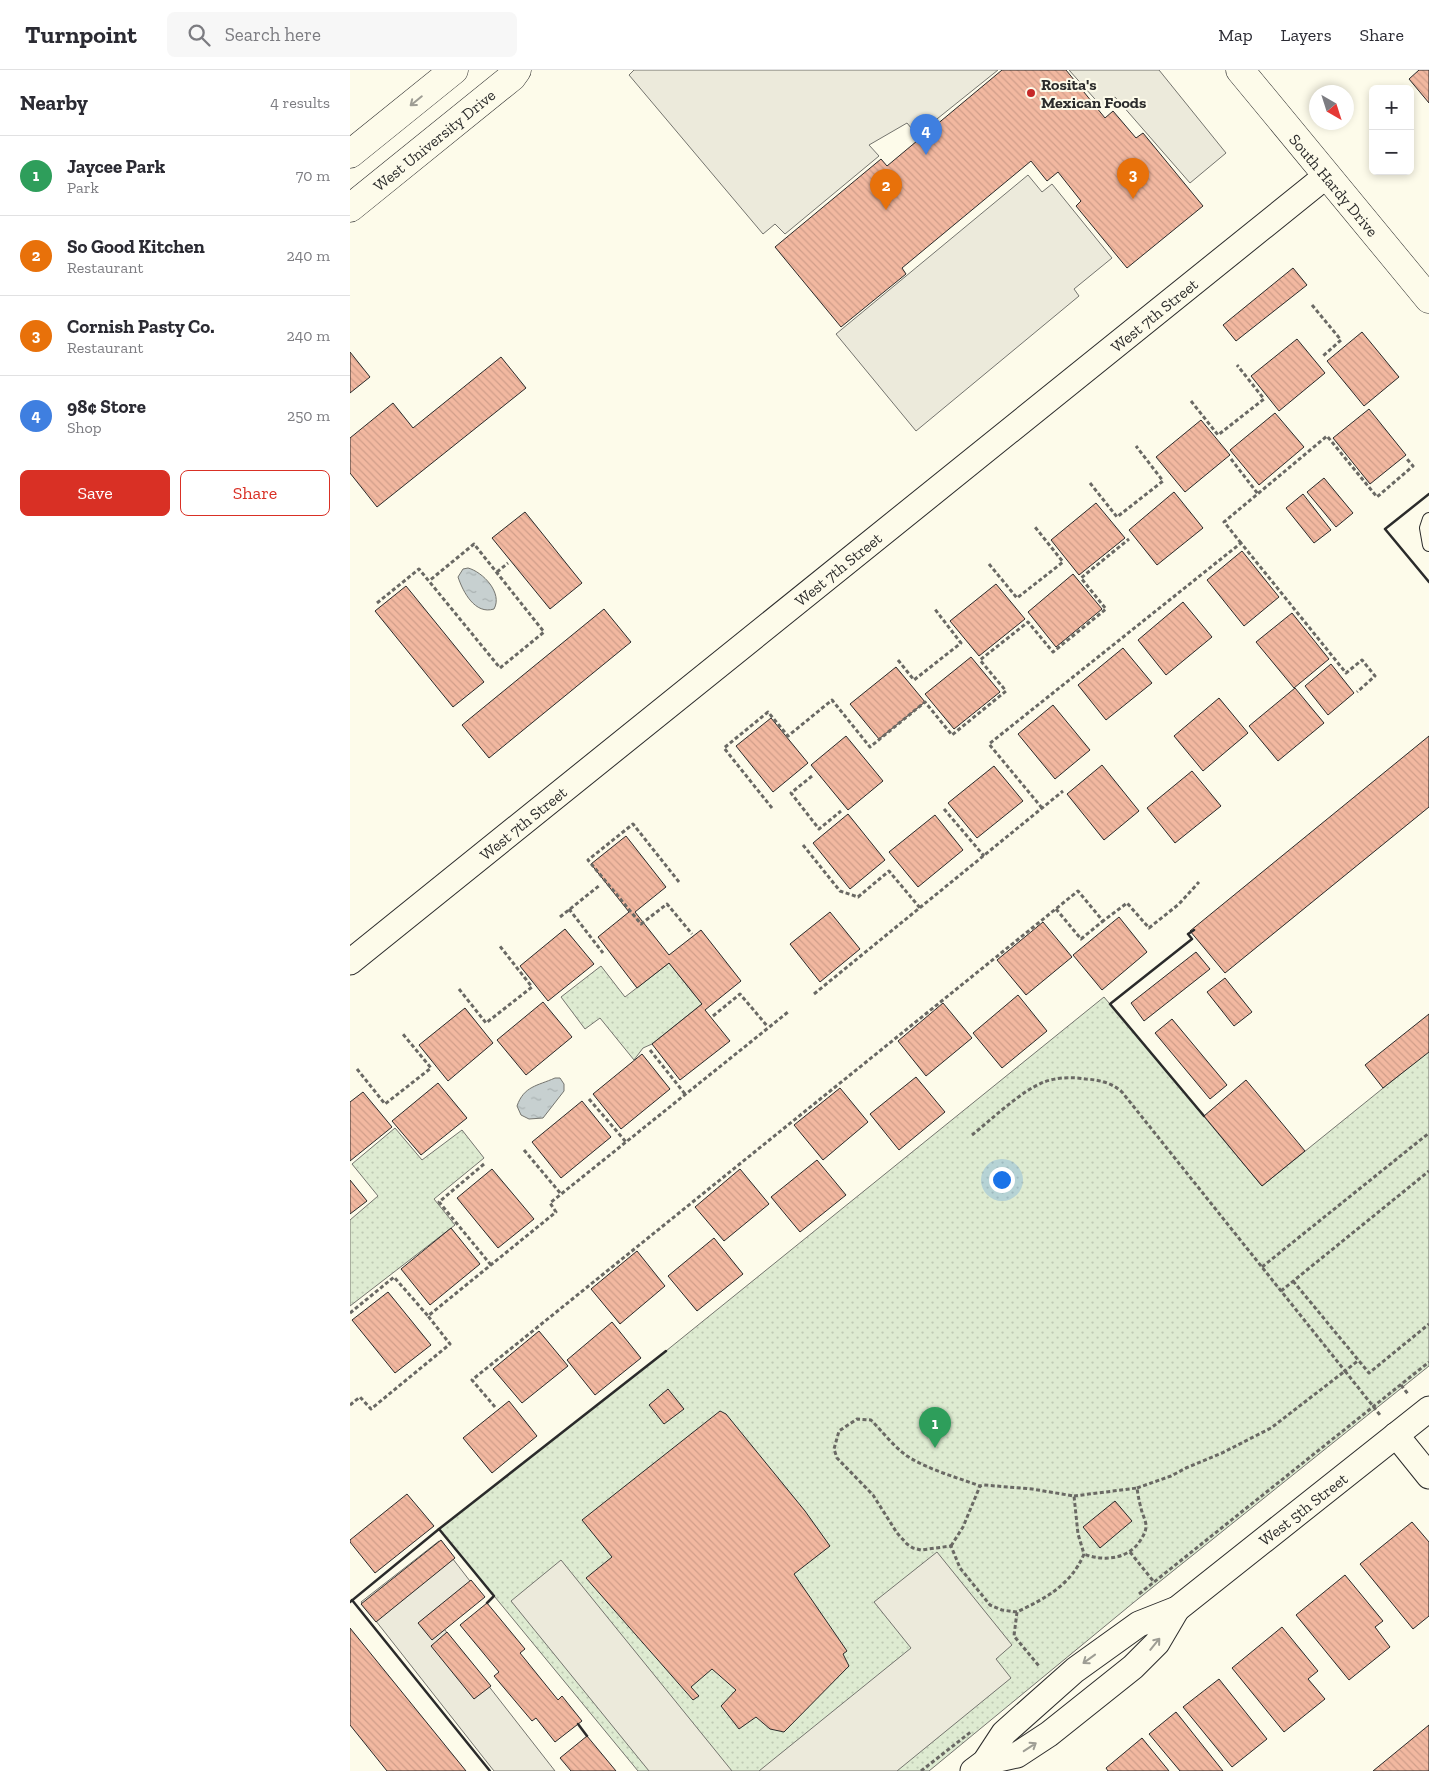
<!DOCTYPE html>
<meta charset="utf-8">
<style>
body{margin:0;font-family:"Zilla Slab",serif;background:#f7f7f7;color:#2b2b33}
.controls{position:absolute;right:15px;top:15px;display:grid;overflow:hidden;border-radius:8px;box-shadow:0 2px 8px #0003}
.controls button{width:45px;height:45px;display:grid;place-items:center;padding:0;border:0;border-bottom:1px solid #e1e1e2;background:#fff;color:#2b2b33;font:25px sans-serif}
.compass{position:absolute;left:959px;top:15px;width:45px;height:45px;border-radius:50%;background:#fff;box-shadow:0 2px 8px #0003;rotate:141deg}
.you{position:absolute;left:651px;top:1109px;width:18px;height:18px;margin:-12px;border:4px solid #fff;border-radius:50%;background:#1a73e8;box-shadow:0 0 0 8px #1a73e833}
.badge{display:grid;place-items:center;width:32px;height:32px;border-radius:50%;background:#d93025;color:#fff;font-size:16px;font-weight:700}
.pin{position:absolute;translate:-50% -41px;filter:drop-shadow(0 1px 2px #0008)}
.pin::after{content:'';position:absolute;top:26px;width:18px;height:15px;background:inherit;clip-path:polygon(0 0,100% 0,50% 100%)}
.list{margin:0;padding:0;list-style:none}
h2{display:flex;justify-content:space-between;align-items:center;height:65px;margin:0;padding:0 20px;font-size:21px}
h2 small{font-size:16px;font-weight:400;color:#7c7c81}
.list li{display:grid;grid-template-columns:32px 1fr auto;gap:15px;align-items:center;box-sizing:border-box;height:80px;padding:0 20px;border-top:1px solid #e1e1e2}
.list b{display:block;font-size:19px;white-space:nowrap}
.list p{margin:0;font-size:16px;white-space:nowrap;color:#7c7c81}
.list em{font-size:16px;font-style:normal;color:#7c7c81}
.actions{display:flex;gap:10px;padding:15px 20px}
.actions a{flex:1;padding:11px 0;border:1px solid #d93025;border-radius:8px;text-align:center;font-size:18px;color:#d93025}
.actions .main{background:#d93025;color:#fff}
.icon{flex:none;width:28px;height:28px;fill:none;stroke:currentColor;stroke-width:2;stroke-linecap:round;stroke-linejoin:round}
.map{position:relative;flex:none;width:1079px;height:1701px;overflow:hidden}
header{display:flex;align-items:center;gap:30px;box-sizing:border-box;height:70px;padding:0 25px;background:#fff;border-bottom:1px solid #e1e1e2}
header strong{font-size:24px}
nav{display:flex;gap:28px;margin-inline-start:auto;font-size:18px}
.search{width:350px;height:45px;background:#f7f7f7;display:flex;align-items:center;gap:12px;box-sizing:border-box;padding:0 18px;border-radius:8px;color:#7c7c81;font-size:19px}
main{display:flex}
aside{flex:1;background:#fff}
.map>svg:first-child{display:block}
.park{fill:url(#park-dots);stroke:#74746e}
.parking{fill:#eceadb;stroke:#74746e}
.water{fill:url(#water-ripples);stroke:#74746e}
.building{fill:url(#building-back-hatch);stroke:#2b2b2b}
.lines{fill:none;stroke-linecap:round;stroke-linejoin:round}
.service-casing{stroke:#2b2b2b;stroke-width:14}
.minor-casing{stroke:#2b2b2b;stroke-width:27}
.tertiary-casing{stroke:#2b2b2b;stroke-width:29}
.primary-casing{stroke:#2b2b2b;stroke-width:29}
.path{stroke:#6a6964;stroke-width:3;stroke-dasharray:4 2.5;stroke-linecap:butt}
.service{stroke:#fdfbea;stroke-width:12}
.minor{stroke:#fdfbea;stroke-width:25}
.tertiary{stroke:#fdfbea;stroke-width:28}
.primary{stroke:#fdfbea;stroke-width:28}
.wall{stroke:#2b2b2b;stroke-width:2.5}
.oneway{stroke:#9e9d94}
.poi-dot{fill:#c62828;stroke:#fdfbea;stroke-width:2}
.labels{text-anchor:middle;stroke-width:4;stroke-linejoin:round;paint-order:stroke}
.poi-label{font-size:16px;font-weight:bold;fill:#2b2b2b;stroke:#fdfbea;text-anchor:start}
.street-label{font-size:16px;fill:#2b2b2b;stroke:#fdfbea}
</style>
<header>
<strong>Turnpoint</strong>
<div class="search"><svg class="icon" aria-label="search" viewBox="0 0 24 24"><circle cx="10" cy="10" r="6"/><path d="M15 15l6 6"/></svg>Search here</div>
<nav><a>Map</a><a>Layers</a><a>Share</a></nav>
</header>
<main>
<aside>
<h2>Nearby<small>4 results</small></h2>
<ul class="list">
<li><span class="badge" style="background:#2e9e5b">1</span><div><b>Jaycee Park</b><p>Park</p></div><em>70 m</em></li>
<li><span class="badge" style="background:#e8710a">2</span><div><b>So Good Kitchen</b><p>Restaurant</p></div><em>240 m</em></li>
<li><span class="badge" style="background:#e8710a">3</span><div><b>Cornish Pasty Co.</b><p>Restaurant</p></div><em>240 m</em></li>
<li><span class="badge" style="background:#3f7fe0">4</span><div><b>98¢ Store</b><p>Shop</p></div><em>250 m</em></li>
</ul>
<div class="actions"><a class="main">Save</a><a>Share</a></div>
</aside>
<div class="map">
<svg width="1079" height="1701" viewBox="0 0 1079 1701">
<defs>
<pattern id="park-dots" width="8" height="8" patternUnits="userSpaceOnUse" patternTransform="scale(1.25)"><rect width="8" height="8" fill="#deebd1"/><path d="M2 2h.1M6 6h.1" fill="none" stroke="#bfcab4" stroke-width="1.8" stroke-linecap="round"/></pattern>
<pattern id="water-ripples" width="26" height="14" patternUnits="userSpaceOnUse" patternTransform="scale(1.25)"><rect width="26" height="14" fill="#c7d0d0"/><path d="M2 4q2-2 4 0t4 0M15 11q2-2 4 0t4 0" fill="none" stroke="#abb3b3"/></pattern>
<pattern id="building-back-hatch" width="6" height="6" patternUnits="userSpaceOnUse" patternTransform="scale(1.25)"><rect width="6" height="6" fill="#f2b8a0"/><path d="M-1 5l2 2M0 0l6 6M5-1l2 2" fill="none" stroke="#d09e8a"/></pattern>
</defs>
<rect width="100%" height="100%" fill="#fdfbea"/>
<g class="park">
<polygon points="319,893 352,934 302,974 293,978 284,990 250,948 235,959 211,927 251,896 275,927"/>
<polygon points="754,927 912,1116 1079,981 1079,1296 783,1533 579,1701 288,1701 89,1459 316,1281"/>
<polygon points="45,1058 72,1090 112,1060 134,1088 84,1129 105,1155 0,1236 0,1150 28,1126 2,1094"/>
</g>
<g class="parking">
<polygon points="284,0 648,0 567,65 557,53 519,75 529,86 435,164 425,154 413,164 279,5"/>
<polygon points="719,0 809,0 876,83 840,113 765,27 752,37"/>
<polygon points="678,105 692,122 702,114 762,188 724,219 729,226 566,361 486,264"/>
<polygon points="89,1471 130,1524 91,1555 205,1701 144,1701 11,1532"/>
<polygon points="587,1482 662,1575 646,1589 661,1608 547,1701 409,1701 561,1578 524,1532"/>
<polygon points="211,1490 382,1701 299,1701 161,1531"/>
</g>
<g class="water">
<path d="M118 498C133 502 153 523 144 539 125 545 113 522 108 507L113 499Z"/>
<path d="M205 1008H210L214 1014V1021L193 1048 179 1049 171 1045 167 1036C174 1016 187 1016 205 1008Z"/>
</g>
<g class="building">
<polygon points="652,0 716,0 755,48 763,41 786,68 793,63 853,136 777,198 726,136 731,131 708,102 697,111 681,91 552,198 556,204 491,257 425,177 531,89 537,96"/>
<polygon points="1069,0 1079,0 1079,33 1059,9"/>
<polygon points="943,198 957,215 886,271 873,255"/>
<polygon points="1012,262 1049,307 1014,336 977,291"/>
<polygon points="947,269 975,303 929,341 901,306"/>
<polygon points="0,282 20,307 0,323"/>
<polygon points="151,287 176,318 27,437 0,403 0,368 43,333 63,358"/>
<polygon points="1019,339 1056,385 1020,414 983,368"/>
<polygon points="925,343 954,377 909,415 880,380"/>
<polygon points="851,350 880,385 835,422 806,387"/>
<polygon points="974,408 1003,443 986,457 957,422"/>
<polygon points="824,422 853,458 807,495 779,460"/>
<polygon points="953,424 981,460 964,473 936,438"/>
<polygon points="746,433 775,468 729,505 701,470"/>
<polygon points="175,442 232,513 200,539 142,468"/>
<polygon points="892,481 929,527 894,556 857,510"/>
<polygon points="723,504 752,539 706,577 678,542"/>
<polygon points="646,514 675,549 629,586 600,551"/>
<polygon points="56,516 134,612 103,637 25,541"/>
<polygon points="833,532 862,567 816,605 788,570"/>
<polygon points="254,539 281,572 139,688 112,655"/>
<polygon points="942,543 979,589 944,618 906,572"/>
<polygon points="773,578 802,613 756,650 728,615"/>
<polygon points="621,587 650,622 604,659 575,624"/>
<polygon points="981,594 1004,623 978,645 955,616"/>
<polygon points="546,597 575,632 529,669 500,634"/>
<polygon points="945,618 974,653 928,691 899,656"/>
<polygon points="869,628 898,663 853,701 824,666"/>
<polygon points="703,635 740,680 705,709 668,664"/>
<polygon points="421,648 458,693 423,722 386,676"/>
<polygon points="496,666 533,711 498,740 461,695"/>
<polygon points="1079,666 1079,737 875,903 840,861"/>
<polygon points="752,695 789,741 754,770 717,724"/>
<polygon points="644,696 673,731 627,768 598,733"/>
<polygon points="842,701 871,736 825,773 797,738"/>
<polygon points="498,744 535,790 500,819 463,773"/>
<polygon points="585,745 613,780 568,817 539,782"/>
<polygon points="276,766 316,817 285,842 319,885 351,860 391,911 355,940 380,971 330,1010 302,974 352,934 319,893 287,918 248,867 279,842 241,794"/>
<polygon points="480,842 510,879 470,912 440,874"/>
<polygon points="769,847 797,882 752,920 723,885"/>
<polygon points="693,852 722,887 676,925 647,890"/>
<polygon points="215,859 244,894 198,931 170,896"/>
<polygon points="846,882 860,899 794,951 781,933"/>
<polygon points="875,908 902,942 884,956 857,922"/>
<polygon points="668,925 697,961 652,998 623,963"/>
<polygon points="193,932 222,967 176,1005 147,970"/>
<polygon points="593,933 622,968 576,1006 548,971"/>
<polygon points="115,938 143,973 98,1011 69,975"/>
<polygon points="1079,944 1079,982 1033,1018 1015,995"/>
<polygon points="822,949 877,1015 860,1029 805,963"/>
<polygon points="292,984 320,1019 271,1059 243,1024"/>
<polygon points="566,1007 595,1042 549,1080 520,1044"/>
<polygon points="896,1010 955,1081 912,1116 854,1046"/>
<polygon points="88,1013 117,1048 71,1085 42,1051"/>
<polygon points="490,1018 518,1052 473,1090 444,1055"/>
<polygon points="13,1022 42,1057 0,1091 0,1032"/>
<polygon points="232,1031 261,1067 211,1108 182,1072"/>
<polygon points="467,1090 496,1125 450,1162 421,1127"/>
<polygon points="142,1099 184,1149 148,1178 107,1128"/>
<polygon points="390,1099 419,1134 374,1171 345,1137"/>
<polygon points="0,1110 17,1131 0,1144"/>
<polygon points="101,1158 130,1194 80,1235 51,1199"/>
<polygon points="364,1168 393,1204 347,1241 318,1206"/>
<polygon points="287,1181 315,1216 270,1254 241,1219"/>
<polygon points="38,1222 81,1275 45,1303 2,1250"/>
<polygon points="262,1252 291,1288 245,1325 217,1290"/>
<polygon points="189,1261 218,1296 172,1333 143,1299"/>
<polygon points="318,1319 334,1339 314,1354 299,1335"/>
<polygon points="159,1331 187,1366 142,1403 113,1368"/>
<polygon points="370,1341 376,1344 455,1441 480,1476 444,1504 497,1581 493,1584 499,1596 434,1662 420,1659 406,1647 389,1659 371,1636 386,1620 362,1599 341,1617 349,1626 343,1630 236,1508 262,1487 232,1450"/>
<polygon points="57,1424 84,1456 25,1503 0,1472 0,1470"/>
<polygon points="765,1431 782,1451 750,1478 733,1457"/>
<polygon points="1062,1452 1079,1472 1079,1546 1063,1559 1010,1494"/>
<polygon points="91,1470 105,1488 26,1552 11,1534"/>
<polygon points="995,1505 1033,1551 1025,1557 1040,1577 999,1610 946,1545"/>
<polygon points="121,1510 135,1527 82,1570 68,1553"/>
<polygon points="137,1533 175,1579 170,1583 208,1630 212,1626 232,1651 205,1672 186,1648 182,1651 144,1606 149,1602 110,1555"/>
<polygon points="932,1557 968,1601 958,1609 975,1629 934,1662 882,1598"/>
<polygon points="0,1558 116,1701 37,1701 0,1655"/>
<polygon points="97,1562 141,1616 124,1629 81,1576"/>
<polygon points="869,1609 917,1669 882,1697 833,1637"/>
<polygon points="826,1642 873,1701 830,1701 799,1664"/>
<polygon points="1079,1655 1079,1701 1023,1701"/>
<polygon points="237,1666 266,1701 221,1701 210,1688"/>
<polygon points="792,1668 819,1701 758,1701 756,1698"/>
</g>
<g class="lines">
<g class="service-casing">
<polyline id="service" points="1079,449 1076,458 1079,475"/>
</g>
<g class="minor-casing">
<g id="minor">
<polyline points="0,892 976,106"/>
<polyline points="1046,1365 1079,1406"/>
<polyline points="635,1692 667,1685 699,1664 783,1597 807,1573 827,1539"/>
<polyline points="623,1701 635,1692 654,1663 725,1600 789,1554 827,1539 1079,1339"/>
</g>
</g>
<g class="tertiary-casing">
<polyline id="tertiary" points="890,0 1079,229"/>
</g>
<g class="primary-casing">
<g id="primary">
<polyline points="0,84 104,0"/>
<polyline points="0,138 162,7 167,0"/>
</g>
</g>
<g class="path">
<polyline points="962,235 991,270 973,286"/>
<polyline points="841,331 868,365 914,329 887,295"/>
<polyline points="881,389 908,424"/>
<polyline points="740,413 767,447 813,411 786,376"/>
<polyline points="891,473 874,452 977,366 1027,427 1063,396 1057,389"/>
<polyline points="639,494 667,528 713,492 685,457"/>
<polyline points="147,502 158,493"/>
<polyline points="27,533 69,499 150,598 194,562 124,474 79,511"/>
<polyline points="548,590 564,610 611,573 584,538"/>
<polyline points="462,706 441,723 469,759 491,741"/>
<polyline points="422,738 374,678 418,642 438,666 482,630 520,677 575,632 602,665 656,621 630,590 678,552 703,582 756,539 731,508 779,469"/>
<polyline points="692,738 639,674 891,473 996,603 1012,590 1025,606 1007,622"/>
<polyline points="594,739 634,786"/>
<polyline points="453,775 490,821 508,827 539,801 570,838"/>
<polyline points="329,812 283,754 238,790 291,854 317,834 342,864"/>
<polyline points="219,839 253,883"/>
<polyline points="706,839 731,869 753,851"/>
<polyline points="210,847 250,815"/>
<polyline points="109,919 136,953 182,917 149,875"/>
<polyline points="464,924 713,721"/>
<polyline points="363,946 390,924 418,957"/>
<polyline points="300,980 335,1024"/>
<polyline points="7,999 35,1034 81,998 52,963"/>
<polyline points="239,1029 276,1072"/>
<path d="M622 1065C642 1049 671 1021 694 1012 707 1007 723 1007 736 1009 750 1010 762 1013 772 1022L995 1301 1009 1290"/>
<polyline points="174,1080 211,1124"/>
<polyline points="134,1094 89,1132 141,1195"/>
<polyline points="912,1197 1079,1063"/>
<polyline points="943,1211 1019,1303 1079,1254"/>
<polyline points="931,1221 1079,1101"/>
<polyline points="0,1243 44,1207 78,1246"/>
<polyline points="1051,1315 1058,1324"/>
<polyline points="0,1335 10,1327 21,1339 100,1274 78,1246 206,1142 200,1133 438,942"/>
<polyline points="145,1337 122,1310 728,821 753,851 777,833 799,858 829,834 849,812"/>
<polyline points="787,1418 821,1406 836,1398 872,1383 921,1358 995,1301 1030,1345"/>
<path d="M724 1426 787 1418C788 1425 789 1431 791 1438 792 1444 796 1450 796 1456 796 1462 793 1466 790 1471 778 1489 754 1492 734 1484"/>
<polyline points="601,1476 613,1457 630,1416"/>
<polyline points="780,1482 804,1512"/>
<polyline points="789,1524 1079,1292"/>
<path d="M667 1542 652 1540 640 1535 610 1498 601 1476 571 1480 563 1478 557 1474 547 1463 523 1425 487 1388 484 1379 489 1361 507 1349 521 1350C533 1362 543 1376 557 1386 579 1400 606 1407 630 1416L634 1415 682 1419 724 1426 728 1464 734 1484C721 1515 696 1528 667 1542L664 1566 689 1596"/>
<polyline points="571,1701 622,1661"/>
</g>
<use href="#service" class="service"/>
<use href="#minor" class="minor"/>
<use href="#tertiary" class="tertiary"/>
<use href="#primary" class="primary"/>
<g class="wall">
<polyline points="1079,424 1035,459 1079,512"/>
<polyline points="844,860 838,864 842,869 760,934 854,1046"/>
<polyline points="89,1459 316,1281"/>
<polyline points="2,1530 140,1701"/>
<polyline points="0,1532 89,1459 144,1526 137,1533"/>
<polyline points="228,1654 237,1666"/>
</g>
</g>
<defs><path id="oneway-shaft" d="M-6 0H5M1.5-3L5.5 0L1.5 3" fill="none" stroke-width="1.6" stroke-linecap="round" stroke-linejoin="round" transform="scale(1.25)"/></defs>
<g class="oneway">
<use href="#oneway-shaft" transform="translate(66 31) rotate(141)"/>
<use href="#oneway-shaft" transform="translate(805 1574) rotate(-51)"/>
<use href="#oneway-shaft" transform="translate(739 1589) rotate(144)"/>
<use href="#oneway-shaft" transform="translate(680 1677) rotate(-33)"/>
</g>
<circle class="poi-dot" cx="681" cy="23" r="5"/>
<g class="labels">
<g class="poi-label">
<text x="691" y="20">Rosita's<tspan x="691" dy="18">Mexican Foods</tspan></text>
</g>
<g class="street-label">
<text transform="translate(84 70) rotate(-39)" y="6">West University Drive</text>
<text transform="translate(984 115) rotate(50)" y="6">South Hardy Drive</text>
<text transform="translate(804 245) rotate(-39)" y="6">West 7th Street</text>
<text transform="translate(488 499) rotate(-39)" y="6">West 7th Street</text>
<text transform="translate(173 753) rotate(-39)" y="6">West 7th Street</text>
<text transform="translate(953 1439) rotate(-38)" y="6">West 5th Street</text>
</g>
</g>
</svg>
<div class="controls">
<button>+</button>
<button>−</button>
</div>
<svg class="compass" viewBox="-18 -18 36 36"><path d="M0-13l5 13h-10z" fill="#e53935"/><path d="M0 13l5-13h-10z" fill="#7c7c81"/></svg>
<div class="you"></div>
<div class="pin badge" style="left:585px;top:1378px;background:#2e9e5b">1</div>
<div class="pin badge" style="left:536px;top:140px;background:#e8710a">2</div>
<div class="pin badge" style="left:783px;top:129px;background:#e8710a">3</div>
<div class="pin badge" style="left:576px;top:85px;background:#3f7fe0">4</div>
</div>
</main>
